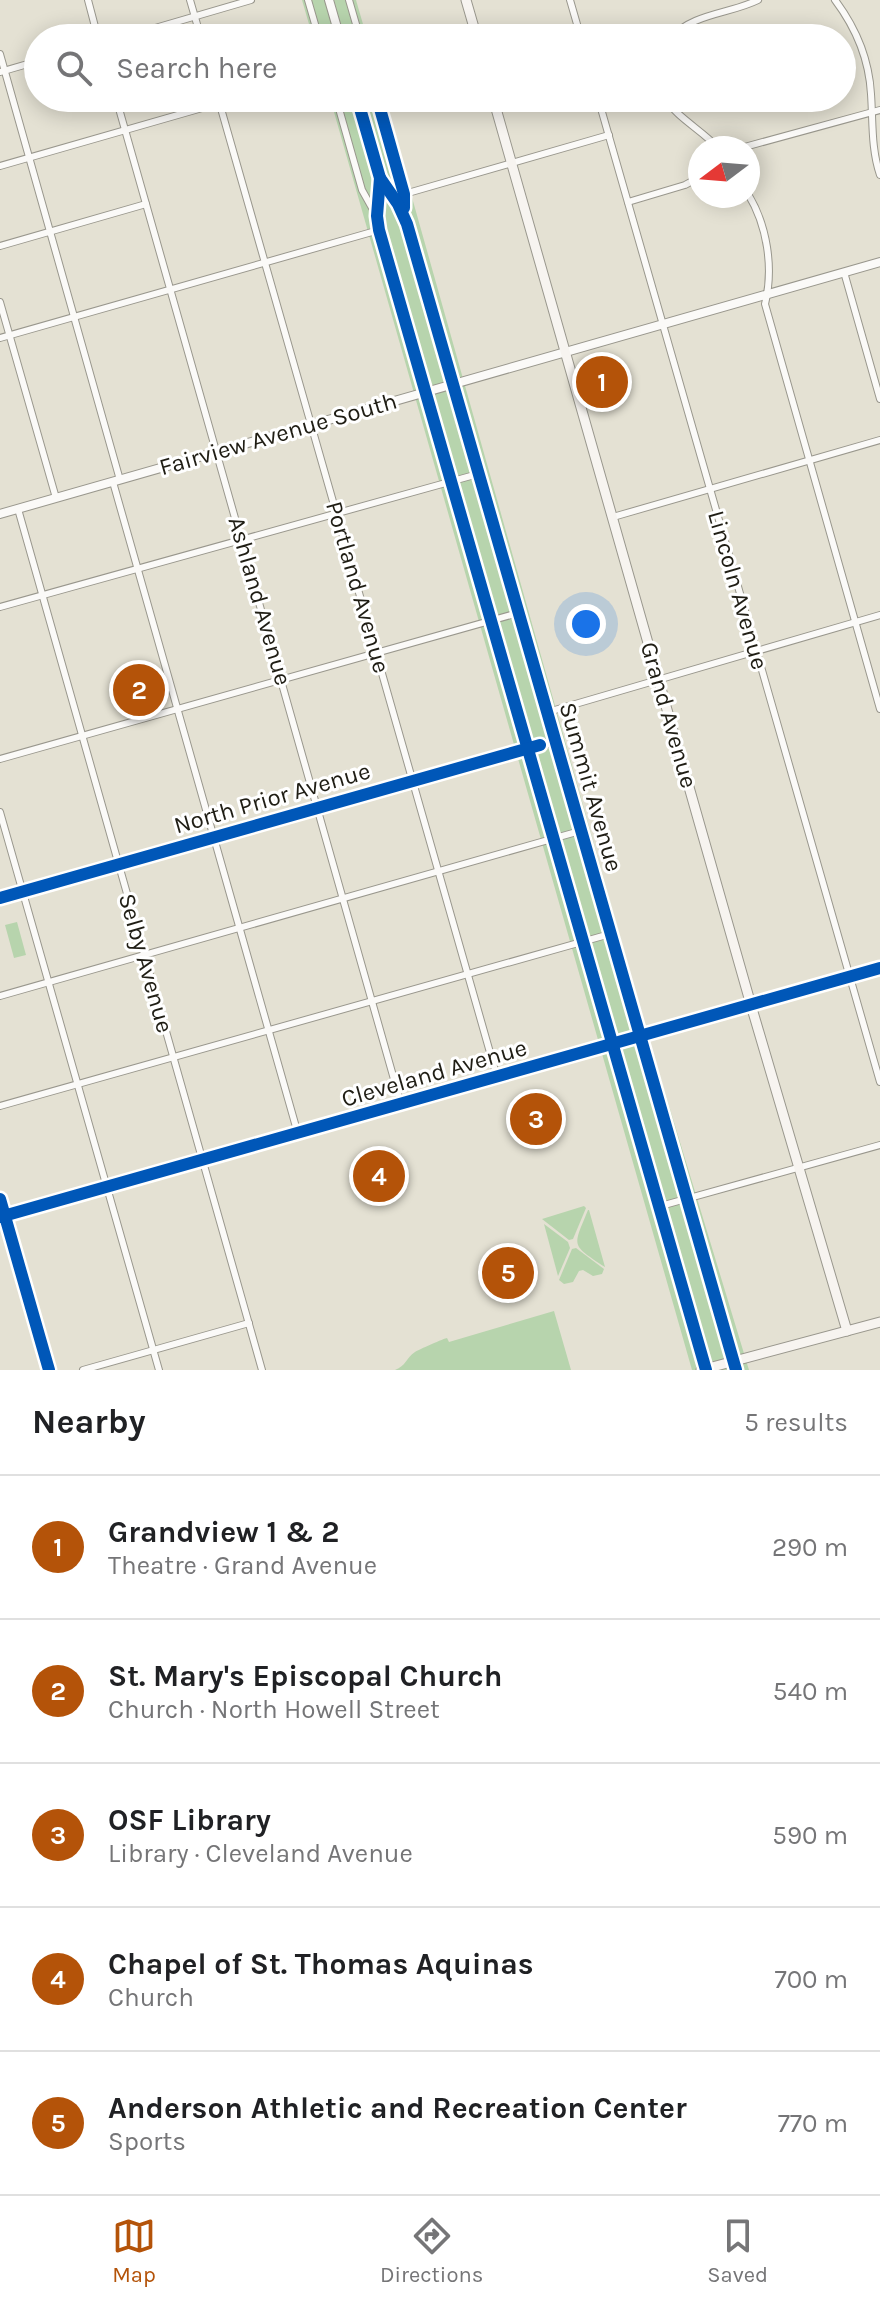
<!DOCTYPE html>
<meta charset="utf-8">
<style>
body{margin:0;font-family:Karla,sans-serif;background:#f6f6f6;color:#202124}
.compass{position:absolute;left:688px;top:136px;width:72px;height:72px;border-radius:50%;background:#fff;box-shadow:0 4px 20px #0003;rotate:254deg}
.you{position:absolute;left:586px;top:624px;width:28px;height:28px;margin:-20px;border:6px solid #fff;border-radius:50%;background:#1a73e8;box-shadow:0 0 0 12px #1a73e833}
.badge{display:grid;place-items:center;width:52px;height:52px;border-radius:50%;background:#b45309;color:#fff;font-size:26px;font-weight:700}
.pin{position:absolute;translate:-50% -50%;border:4px solid #fff;box-shadow:0 2px 8px #0006}
.list{margin:0;padding:0;list-style:none}
h2{display:flex;justify-content:space-between;align-items:center;height:104px;margin:0;padding:0 32px;font-size:34px}
h2 small{font-size:26px;font-weight:400;color:#757577}
.list li{display:grid;grid-template-columns:52px 1fr auto;gap:24px;align-items:center;box-sizing:border-box;height:144px;padding:0 32px;border-top:2px solid #e0e0e0}
.list b{display:block;font-size:30px;white-space:nowrap}
.list p{margin:0;font-size:26px;white-space:nowrap;color:#757577}
.list em{font-size:26px;font-style:normal;color:#757577}
.icon{flex:none;width:44px;height:44px;fill:none;stroke:currentColor;stroke-width:2;stroke-linecap:round;stroke-linejoin:round}
.map{position:relative;flex:none;width:880px;height:1370px;overflow:hidden}
.search{position:absolute;background:#fff;box-shadow:0 4px 20px #0003;left:24px;right:24px;top:24px;height:88px;display:flex;align-items:center;gap:20px;box-sizing:border-box;padding:0 28px;border-radius:44px;color:#757577;font-size:30px}
.sheet{height:824px;background:#fff}
nav{display:flex;justify-content:space-around;align-items:center;box-sizing:border-box;height:112px;border-top:2px solid #e0e0e0;background:#fff;font-size:22px;color:#757577}
nav a{display:grid;justify-items:center;gap:4px}
nav .on{color:#b45309}
.map>svg:first-child{display:block}
.green{fill:#b7d4ad}
.lines{fill:none;stroke-linecap:round;stroke-linejoin:round}
.minor-casing{stroke:#99978d;stroke-width:8}
.tertiary-casing{stroke:#99978d;stroke-width:10}
.secondary-casing{stroke:#99978d;stroke-width:11}
.primary-casing{stroke:#b8aea2;stroke-width:12}
.minor{stroke:#fbfaf8;stroke-width:6}
.tertiary{stroke:#fbfaf8;stroke-width:8}
.secondary{stroke:#f7f4f0;stroke-width:9}
.primary{stroke:#f2ede7;stroke-width:10}
.cycleway-casing{stroke:#fff;stroke-width:17}
.cycleway{stroke:#0057b8;stroke-width:12}
.labels{text-anchor:middle;stroke-width:6;stroke-linejoin:round;paint-order:stroke}
.street-label{font-size:24px;fill:#1f1d14;stroke:#fff}
</style>
<div class="map">
<svg width="880" height="1370" viewBox="0 0 880 1370">
<rect width="100%" height="100%" fill="#e4e1d3"/>
<g class="green">
<polygon points="302,0 356,0 367,38 313,38"/>
<polygon points="330,98 384,98 650,1043 749,1370 692,1370"/>
<polygon points="17,922 26,955 14,958 5,925"/>
<polygon points="584,1206 586,1208 573,1239 569,1240 542,1219"/>
<path d="M588 1210H589L605 1267C570 1244 573 1247 588 1210Z"/>
<polygon points="544,1224 568,1242 570,1248 558,1276"/>
<polygon points="576,1248 604,1269 602,1274 593,1276 583,1270 579,1271 573,1282 564,1284 559,1280 572,1249"/>
<path d="M554 1311 571 1370H395C406 1366 406 1358 415 1352 418 1350 445 1338 447 1338L449 1342Z"/>
</g>
<g class="lines">
<g class="minor-casing">
<g id="minor">
<polyline points="88,0 98,38"/>
<polyline points="190,0 201,38"/>
<polyline points="308,0 319,38"/>
<polyline points="349,0 360,38"/>
<polyline points="570,0 581,38"/>
<path d="M835 0C856 28 869 58 871 94 873 122 871 148 880 175"/>
<polyline points="121,38 251,0"/>
<path d="M671 38C693 13 730 14 758 0"/>
<polyline points="0,54 120,480"/>
<polyline points="0,72 38,61"/>
<polyline points="116,98 401,1104"/>
<polyline points="218,98 497,1077"/>
<polyline points="336,98 362,190 376,215"/>
<polyline points="377,98 404,194 404,212"/>
<polyline points="598,98 880,1082"/>
<path d="M665 98C677 118 702 130 718 148"/>
<polyline points="599,102 615,98"/>
<polyline points="741,148 880,110"/>
<polyline points="0,166 237,98"/>
<path d="M748 194C767 225 774 268 765 304L880 709"/>
<polyline points="394,197 609,135"/>
<polyline points="628,202 685,185 700,177"/>
<polyline points="0,246 146,204"/>
<polyline points="844,272 880,399"/>
<polyline points="0,302 56,498"/>
<polyline points="0,338 379,230"/>
<polyline points="113,482 298,1134"/>
<polyline points="18,509 262,1370"/>
<polyline points="613,517 880,440"/>
<polyline points="0,607 478,474"/>
<polyline points="548,712 880,615"/>
<polyline points="0,759 518,613"/>
<polyline points="0,812 159,1370"/>
<polyline points="0,996 580,831"/>
<polyline points="0,1106 610,934"/>
<polyline points="657,1207 880,1145"/>
<polyline points="83,1370 249,1323"/>
</g>
</g>
<g class="tertiary-casing">
<g id="tertiary">
<polyline points="329,0 340,38"/>
<polyline points="357,98 380,178 377,216 379,230 706,1370"/>
<polyline points="380,178 398,204 407,224 736,1370"/>
<polyline points="0,514 880,262"/>
<polyline points="0,898 555,741"/>
<polyline points="0,1217 880,968"/>
</g>
</g>
<g class="secondary-casing">
<g id="secondary">
<polyline points="466,0 477,38"/>
<polyline points="493,98 753,1012 847,1331"/>
<polyline points="701,1370 880,1322"/>
</g>
</g>
<g class="primary-casing">
<polyline id="primary" points="0,1199 49,1370"/>
</g>
<use href="#minor" class="minor"/>
<use href="#tertiary" class="tertiary"/>
<use href="#secondary" class="secondary"/>
<use href="#primary" class="primary"/>
<g class="cycleway-casing">
<g id="cycleway">
<polyline points="357,98 380,178 377,216 379,230 706,1370"/>
<polyline points="377,98 404,194 404,208"/>
<polyline points="380,178 398,204 407,224 736,1370"/>
<polyline points="0,898 540,745"/>
<polyline points="0,1199 49,1370"/>
<polyline points="0,1217 880,968"/>
</g>
</g>
<use href="#cycleway" class="cycleway"/>
</g>
<g class="labels">
<g class="street-label">
<text transform="translate(278 434) rotate(-16)" y="8">Fairview Avenue South</text>
<text transform="translate(358 587) rotate(74)" y="8">Portland Avenue</text>
<text transform="translate(738 590) rotate(74)" y="8">Lincoln Avenue</text>
<text transform="translate(260 601) rotate(74)" y="8">Ashland Avenue</text>
<text transform="translate(669 715) rotate(74)" y="8">Grand Avenue</text>
<text transform="translate(591 787) rotate(74)" y="8">Summit Avenue</text>
<text transform="translate(272 798) rotate(-16)" y="8">North Prior Avenue</text>
<text transform="translate(146 963) rotate(74)" y="8">Selby Avenue</text>
<text transform="translate(434 1073) rotate(-16)" y="8">Cleveland Avenue</text>
</g>
</g>
</svg>
<svg class="compass" viewBox="-18 -18 36 36"><path d="M0-13l5 13h-10z" fill="#e53935"/><path d="M0 13l5-13h-10z" fill="#757577"/></svg>
<div class="you"></div>
<div class="pin badge" style="left:602px;top:382px">1</div>
<div class="pin badge" style="left:139px;top:690px">2</div>
<div class="pin badge" style="left:536px;top:1119px">3</div>
<div class="pin badge" style="left:379px;top:1176px">4</div>
<div class="pin badge" style="left:508px;top:1273px">5</div>
<div class="search"><svg class="icon" aria-label="search" viewBox="0 0 24 24"><circle cx="10" cy="10" r="6"/><path d="M15 15l6 6"/></svg>Search here</div>
</div>
<section class="sheet">
<h2>Nearby<small>5 results</small></h2>
<ul class="list">
<li><span class="badge">1</span><div><b>Grandview 1 &amp; 2</b><p>Theatre · Grand Avenue</p></div><em>290 m</em></li>
<li><span class="badge">2</span><div><b>St. Mary's Episcopal Church</b><p>Church · North Howell Street</p></div><em>540 m</em></li>
<li><span class="badge">3</span><div><b>OSF Library</b><p>Library · Cleveland Avenue</p></div><em>590 m</em></li>
<li><span class="badge">4</span><div><b>Chapel of St. Thomas Aquinas</b><p>Church</p></div><em>700 m</em></li>
<li><span class="badge">5</span><div><b>Anderson Athletic and Recreation Center</b><p>Sports</p></div><em>770 m</em></li>
</ul>
</section>
<nav>
<a class="on"><svg class="icon" aria-label="map" viewBox="0 0 24 24"><path d="M3 6l6-2 6 2 6-2v14l-6 2-6-2-6 2zM9 4v14M15 6v14"/></svg>Map</a>
<a><svg class="icon" aria-label="directions" viewBox="0 0 24 24"><path d="M12 3l9 9-9 9-9-9zM9 14v-3h6M13 9l2 2-2 2"/></svg>Directions</a>
<a><svg class="icon" aria-label="saved" viewBox="0 0 24 24"><path d="M7 4h10v16l-5-4-5 4z"/></svg>Saved</a>
</nav>
